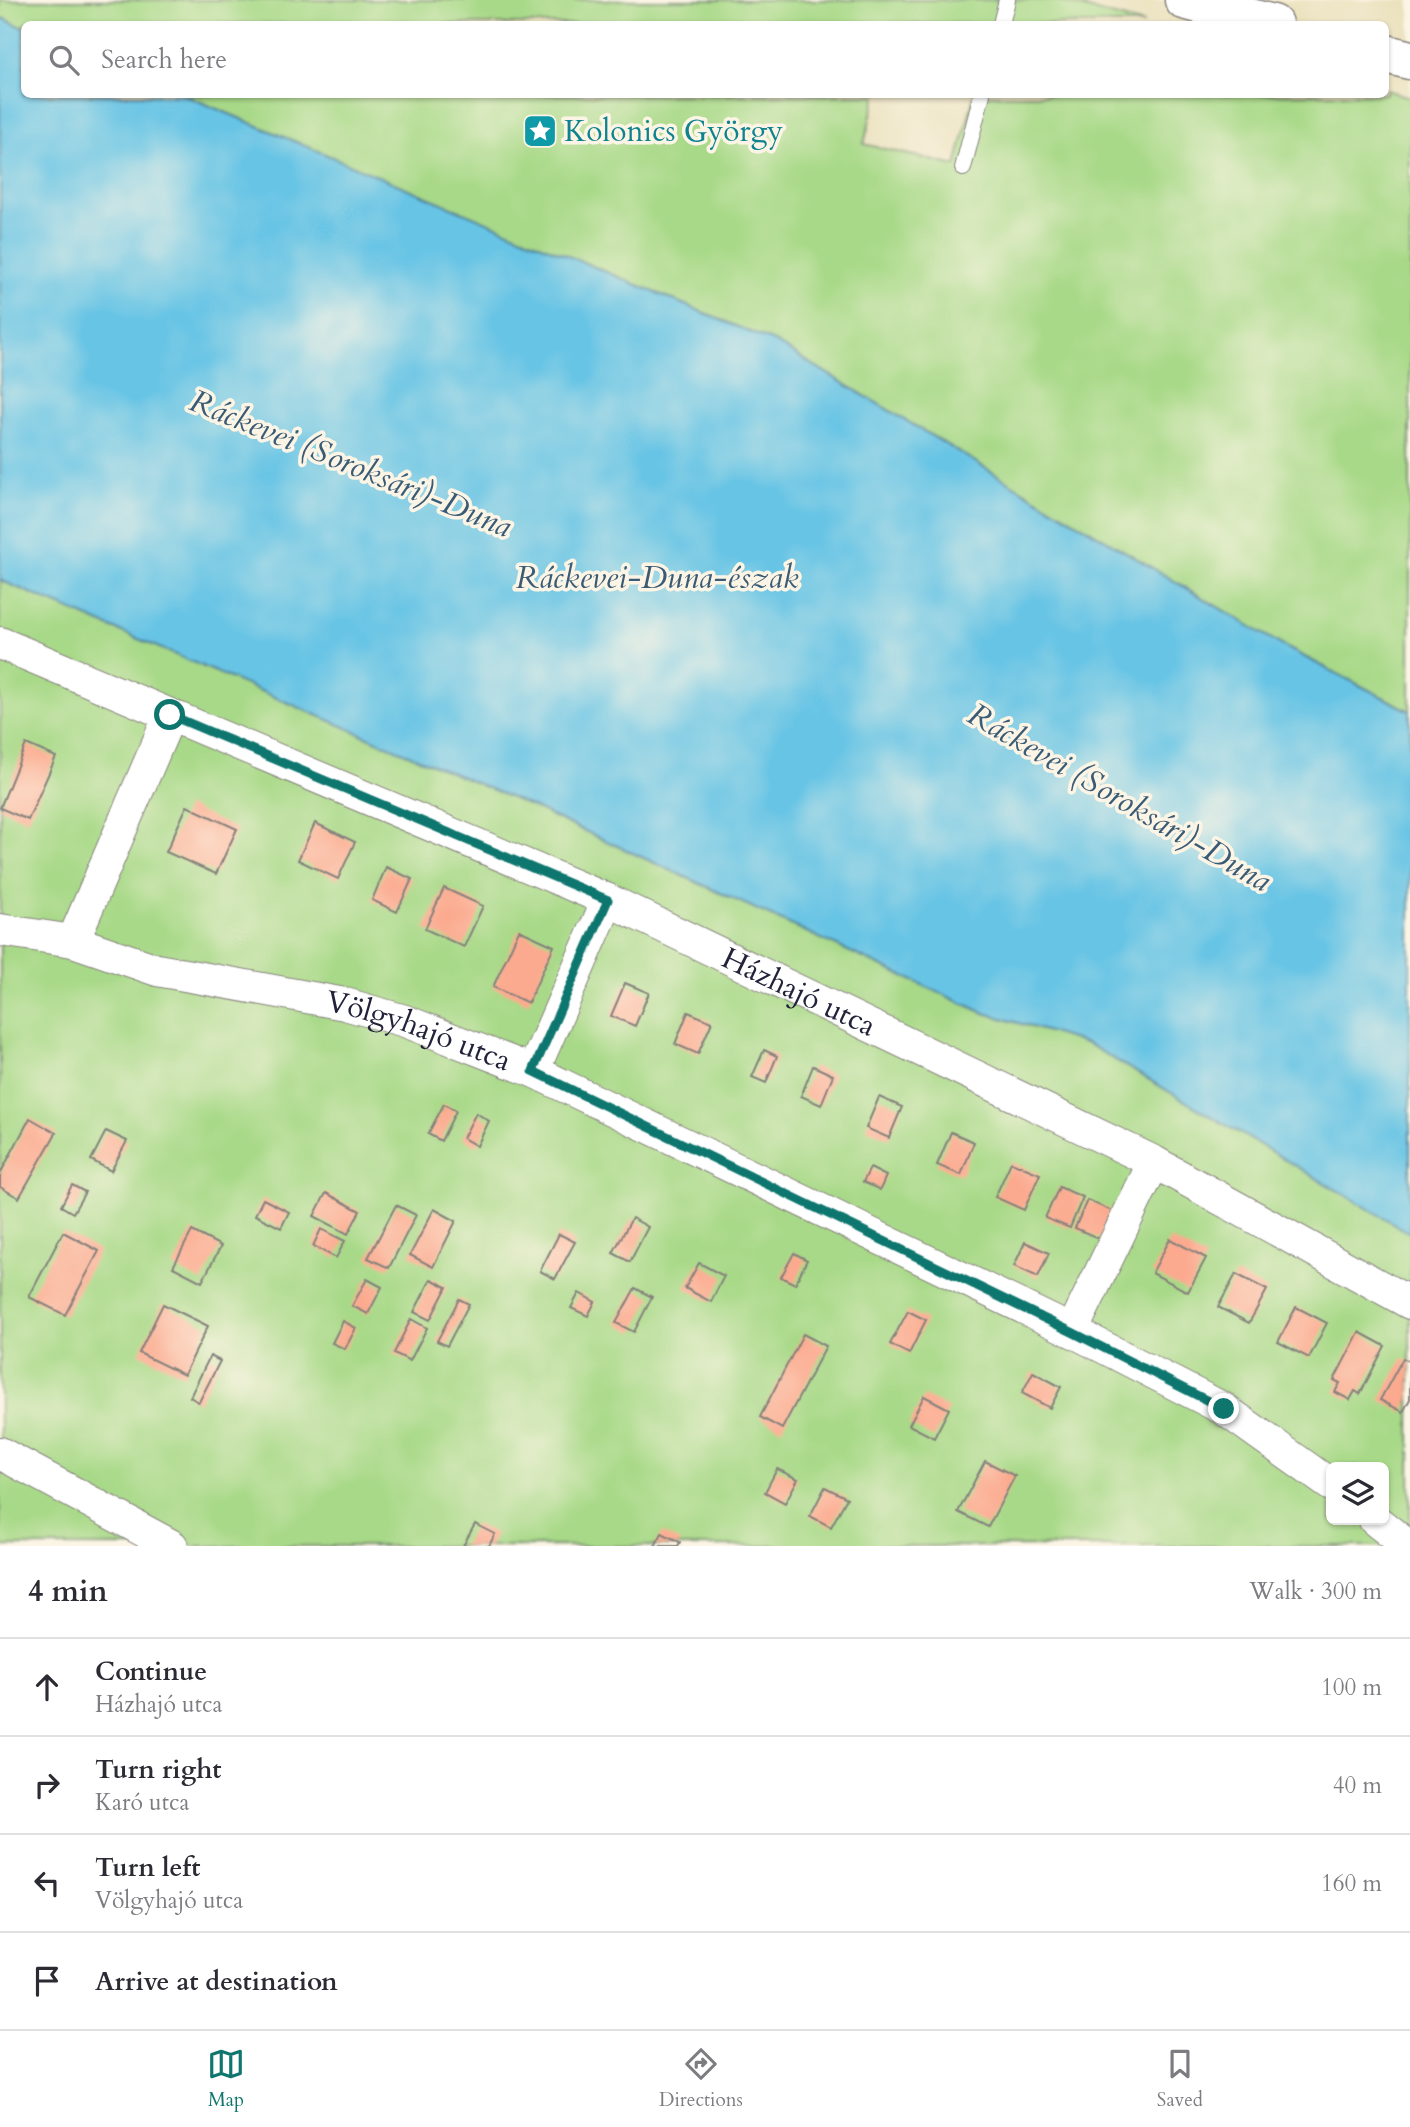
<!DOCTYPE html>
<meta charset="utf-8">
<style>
body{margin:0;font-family:Cardo,serif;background:#f2f2f3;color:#2b2b33}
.controls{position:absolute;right:21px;bottom:21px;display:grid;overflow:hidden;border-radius:10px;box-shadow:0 2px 5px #0004}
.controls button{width:63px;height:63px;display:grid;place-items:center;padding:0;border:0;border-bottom:2px solid #e1e1e2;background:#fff;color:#2b2b33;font:35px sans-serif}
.stop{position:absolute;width:21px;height:21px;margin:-16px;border:5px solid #0f766e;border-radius:50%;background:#fff}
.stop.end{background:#0f766e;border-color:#fff;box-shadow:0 2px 7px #0008}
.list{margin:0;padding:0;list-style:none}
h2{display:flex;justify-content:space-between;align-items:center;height:91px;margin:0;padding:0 28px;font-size:30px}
h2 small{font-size:23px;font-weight:400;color:#7c7c81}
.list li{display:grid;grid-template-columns:46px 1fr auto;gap:21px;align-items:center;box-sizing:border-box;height:98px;padding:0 28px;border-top:2px solid #e1e1e2}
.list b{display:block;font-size:26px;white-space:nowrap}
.list p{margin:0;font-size:23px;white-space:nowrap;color:#7c7c81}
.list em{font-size:23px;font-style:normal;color:#7c7c81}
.icon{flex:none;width:38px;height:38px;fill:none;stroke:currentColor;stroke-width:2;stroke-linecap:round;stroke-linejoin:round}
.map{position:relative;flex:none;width:1410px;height:1546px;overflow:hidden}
.search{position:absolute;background:#fff;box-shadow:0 2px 5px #0004;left:21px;right:21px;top:21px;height:77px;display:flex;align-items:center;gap:18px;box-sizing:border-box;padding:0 24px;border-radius:10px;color:#7c7c81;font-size:26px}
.sheet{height:483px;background:#fff}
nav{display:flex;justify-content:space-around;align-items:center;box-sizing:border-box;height:98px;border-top:2px solid #e1e1e2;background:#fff;font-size:19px;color:#7c7c81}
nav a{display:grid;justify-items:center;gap:4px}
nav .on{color:#0f766e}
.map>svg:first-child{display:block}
.green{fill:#a8d988;stroke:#657e62;stroke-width:2;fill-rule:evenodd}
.water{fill:#67c4e5;stroke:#447390;stroke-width:2}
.building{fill:#fbaa8f}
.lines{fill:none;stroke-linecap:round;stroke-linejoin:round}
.service-casing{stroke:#86827c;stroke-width:18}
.minor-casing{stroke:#86827c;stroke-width:34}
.tertiary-casing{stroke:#86827c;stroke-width:41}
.service{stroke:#fff;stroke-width:16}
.minor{stroke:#fff;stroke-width:32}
.tertiary{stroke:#fff;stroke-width:38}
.route{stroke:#0f766e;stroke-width:9}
.labels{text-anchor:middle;stroke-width:7;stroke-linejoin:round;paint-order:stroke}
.culture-label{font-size:30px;fill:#0d838f;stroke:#fcf5e5;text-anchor:start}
.street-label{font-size:30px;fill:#22223b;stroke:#fcf5e5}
.water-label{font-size:32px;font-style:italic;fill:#3a5b76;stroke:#fcf5e5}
</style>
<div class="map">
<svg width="1410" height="1546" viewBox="0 0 1410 1546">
<rect width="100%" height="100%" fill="#fcf5e5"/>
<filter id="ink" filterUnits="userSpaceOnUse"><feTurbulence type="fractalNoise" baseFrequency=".0143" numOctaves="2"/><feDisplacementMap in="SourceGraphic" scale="14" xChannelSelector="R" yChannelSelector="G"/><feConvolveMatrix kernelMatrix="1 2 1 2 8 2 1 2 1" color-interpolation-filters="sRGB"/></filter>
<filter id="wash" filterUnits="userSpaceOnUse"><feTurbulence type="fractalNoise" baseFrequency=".00686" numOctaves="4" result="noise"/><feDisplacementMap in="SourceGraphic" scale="28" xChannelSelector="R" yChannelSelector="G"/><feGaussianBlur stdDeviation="1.57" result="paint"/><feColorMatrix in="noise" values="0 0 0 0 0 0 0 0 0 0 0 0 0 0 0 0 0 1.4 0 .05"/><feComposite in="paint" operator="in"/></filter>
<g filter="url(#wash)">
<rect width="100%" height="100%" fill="#eae1bd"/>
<g class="green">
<polygon points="0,0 1055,0 1144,24 24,24 24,28 0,17"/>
<polygon points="1386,90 1410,97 1410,711 1285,647 776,343 184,95 876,95 864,144 956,166 974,95 1386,94"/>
<path d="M0 580 523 803 982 1012 1088 1044 1410 1233V1546H0ZM1331 1467H1384V1520H1331Z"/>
</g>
<polygon class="water" points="0,17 24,28 24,94 184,95 776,343 1285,647 1410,711 1410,1233 1088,1044 982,1012 523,803 0,580"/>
<g id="blocks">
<g class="building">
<polygon points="26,744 56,757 28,820 0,808"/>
<polygon points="187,806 237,829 216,874 166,852"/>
<polygon points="315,823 355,842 338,879 298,860"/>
<polygon points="386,867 412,879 397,912 372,900"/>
<polygon points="444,888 483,906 464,947 425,929"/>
<polygon points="519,930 554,946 528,1003 493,987"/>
<polygon points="625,983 649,993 635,1026 611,1016"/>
<polygon points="688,1012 712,1022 698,1054 675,1044"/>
<polygon points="764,1050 777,1056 766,1083 752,1077"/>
<polygon points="813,1066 833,1075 821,1105 801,1096"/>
<polygon points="879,1097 902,1107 889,1138 866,1128"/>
<polygon points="444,1104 456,1111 441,1141 428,1134"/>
<polygon points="476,1113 489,1121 477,1146 463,1138"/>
<polygon points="30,1118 56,1133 19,1198 0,1187 0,1174"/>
<polygon points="106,1131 127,1141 111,1171 91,1160"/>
<polygon points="951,1132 974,1142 961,1175 937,1165"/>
<polygon points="1011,1162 1040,1174 1024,1210 995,1197"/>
<polygon points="870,1168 886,1176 880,1190 863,1182"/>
<polygon points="72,1185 85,1192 73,1213 61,1206"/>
<polygon points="1059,1187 1083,1197 1070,1228 1045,1218"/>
<polygon points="326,1193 360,1211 348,1234 314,1216"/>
<polygon points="263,1199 289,1212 281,1228 255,1215"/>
<polygon points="1087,1200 1112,1211 1100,1239 1075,1228"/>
<polygon points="396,1205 416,1215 389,1268 368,1258"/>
<polygon points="434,1209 456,1221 433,1267 410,1255"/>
<polygon points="632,1218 648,1227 630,1262 613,1253"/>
<polygon points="321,1229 345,1241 336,1258 313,1246"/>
<polygon points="192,1231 221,1246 202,1282 173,1267"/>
<polygon points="63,1232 99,1251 65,1315 29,1297"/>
<polygon points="559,1234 575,1242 555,1279 540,1271"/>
<polygon points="1170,1239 1206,1258 1188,1292 1152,1273"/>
<polygon points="1025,1242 1049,1253 1038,1277 1014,1266"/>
<polygon points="794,1253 807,1260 795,1284 781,1277"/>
<polygon points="699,1263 724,1276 711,1302 685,1288"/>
<polygon points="1236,1274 1267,1290 1249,1323 1218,1307"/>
<polygon points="367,1279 382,1287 368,1314 352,1306"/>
<polygon points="431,1279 447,1287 430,1320 414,1312"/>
<polygon points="635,1288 652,1297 634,1332 616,1323"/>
<polygon points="579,1293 595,1302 588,1316 571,1308"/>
<polygon points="459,1299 469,1304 447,1346 437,1341"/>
<polygon points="163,1304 208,1326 184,1375 139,1353"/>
<polygon points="1296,1307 1327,1323 1309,1358 1278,1342"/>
<polygon points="908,1311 926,1320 909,1354 890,1344"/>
<polygon points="411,1319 427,1328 410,1361 394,1353"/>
<polygon points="343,1321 356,1328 345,1349 332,1343"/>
<polygon points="1359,1332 1385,1346 1360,1394 1355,1391 1350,1400 1335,1392 1340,1383 1334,1380"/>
<polygon points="803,1334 826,1346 782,1429 760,1417"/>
<polygon points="210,1356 220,1361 199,1402 190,1397"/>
<polygon points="1403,1358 1410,1362 1410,1399 1403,1412 1380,1400"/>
<polygon points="1033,1372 1061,1387 1050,1408 1022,1393"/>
<polygon points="924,1396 949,1409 934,1438 909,1425"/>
<polygon points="985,1461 1015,1476 988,1527 958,1512"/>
<polygon points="777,1469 798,1479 785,1503 765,1492"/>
<polygon points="825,1487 847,1498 831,1527 810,1516"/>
<polygon points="475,1524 495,1534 489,1546 463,1546"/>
<polygon points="662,1533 680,1542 678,1546 655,1546"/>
</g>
</g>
</g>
<g filter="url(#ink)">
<use href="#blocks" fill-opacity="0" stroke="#86827c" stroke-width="2"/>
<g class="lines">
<g class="service-casing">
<g id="service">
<polyline points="1001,24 1007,0"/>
<polyline points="963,168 982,94"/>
</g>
</g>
<g class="minor-casing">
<g id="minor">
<path id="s1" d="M0 643 608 900 1154 1162 1410 1303"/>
<path id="s2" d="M170 715 73 941 157 970 345 1004 405 1021 533 1071 1072 1331 1224 1409 1331 1485"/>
<polyline points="0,930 73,941"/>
<polyline points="533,1071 608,900"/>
<polyline points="1072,1331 1154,1162"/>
<polyline points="0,1453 172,1546"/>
<polyline points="1375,1520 1408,1546"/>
</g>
</g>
<g class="tertiary-casing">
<g id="tertiary">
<polyline points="1184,0 1273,24"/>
<polyline points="1386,54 1410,60"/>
</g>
</g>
<use href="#service" class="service"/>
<use href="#minor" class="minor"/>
<use href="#tertiary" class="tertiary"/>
</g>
</g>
<g class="lines" filter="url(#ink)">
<polyline class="route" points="170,715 608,900 533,1071 1072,1332 1224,1409"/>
</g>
<defs>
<g id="sight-square" transform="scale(1.75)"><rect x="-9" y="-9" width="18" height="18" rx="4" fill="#0f9aa8" stroke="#fcf5e5"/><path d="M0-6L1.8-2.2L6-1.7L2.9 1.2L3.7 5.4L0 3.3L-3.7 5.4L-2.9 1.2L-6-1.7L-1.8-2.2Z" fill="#fff"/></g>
</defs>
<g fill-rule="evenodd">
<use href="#sight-square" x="540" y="131"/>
</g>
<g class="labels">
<g class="culture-label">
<text x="564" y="141">Kolonics György</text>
</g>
<g class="street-label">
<text dy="10" stroke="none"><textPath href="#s1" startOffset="872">Házhajó utca</textPath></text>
<text dy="10" stroke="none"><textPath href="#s2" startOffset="604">Völgyhajó utca</textPath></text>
</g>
<g class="water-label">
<text transform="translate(351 463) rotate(22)" y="11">Ráckevei (Soroksári)-Duna</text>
<text x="657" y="588">Ráckevei-Duna-észak</text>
<text transform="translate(1120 797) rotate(30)" y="11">Ráckevei (Soroksári)-Duna</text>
</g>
</g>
</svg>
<div class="controls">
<button><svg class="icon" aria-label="layers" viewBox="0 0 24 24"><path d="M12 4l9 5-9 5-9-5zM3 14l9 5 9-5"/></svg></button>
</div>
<div class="stop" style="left:170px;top:715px"></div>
<div class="stop end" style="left:1224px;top:1409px"></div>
<div class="search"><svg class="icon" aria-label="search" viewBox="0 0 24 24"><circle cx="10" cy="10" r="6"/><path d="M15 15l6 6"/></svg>Search here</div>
</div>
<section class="sheet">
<h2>4 min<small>Walk · 300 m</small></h2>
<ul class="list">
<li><svg class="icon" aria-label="ahead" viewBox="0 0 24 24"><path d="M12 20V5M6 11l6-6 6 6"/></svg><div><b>Continue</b><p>Házhajó utca</p></div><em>100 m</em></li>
<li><svg class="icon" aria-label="right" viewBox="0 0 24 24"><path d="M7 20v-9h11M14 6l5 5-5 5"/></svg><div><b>Turn right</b><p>Karó utca</p></div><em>40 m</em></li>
<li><svg class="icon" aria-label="left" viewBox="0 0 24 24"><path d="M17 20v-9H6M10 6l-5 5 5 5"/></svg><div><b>Turn left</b><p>Völgyhajó utca</p></div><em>160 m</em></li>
<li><svg class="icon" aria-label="arrive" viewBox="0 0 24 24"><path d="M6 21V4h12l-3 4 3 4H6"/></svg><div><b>Arrive at destination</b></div></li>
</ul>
</section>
<nav>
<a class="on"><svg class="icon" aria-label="map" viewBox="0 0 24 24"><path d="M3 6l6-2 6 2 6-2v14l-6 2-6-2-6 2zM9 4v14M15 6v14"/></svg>Map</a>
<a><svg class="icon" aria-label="directions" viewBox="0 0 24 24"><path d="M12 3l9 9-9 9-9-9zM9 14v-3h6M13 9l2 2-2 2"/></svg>Directions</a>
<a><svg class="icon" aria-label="saved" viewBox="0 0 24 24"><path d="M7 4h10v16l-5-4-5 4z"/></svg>Saved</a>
</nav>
